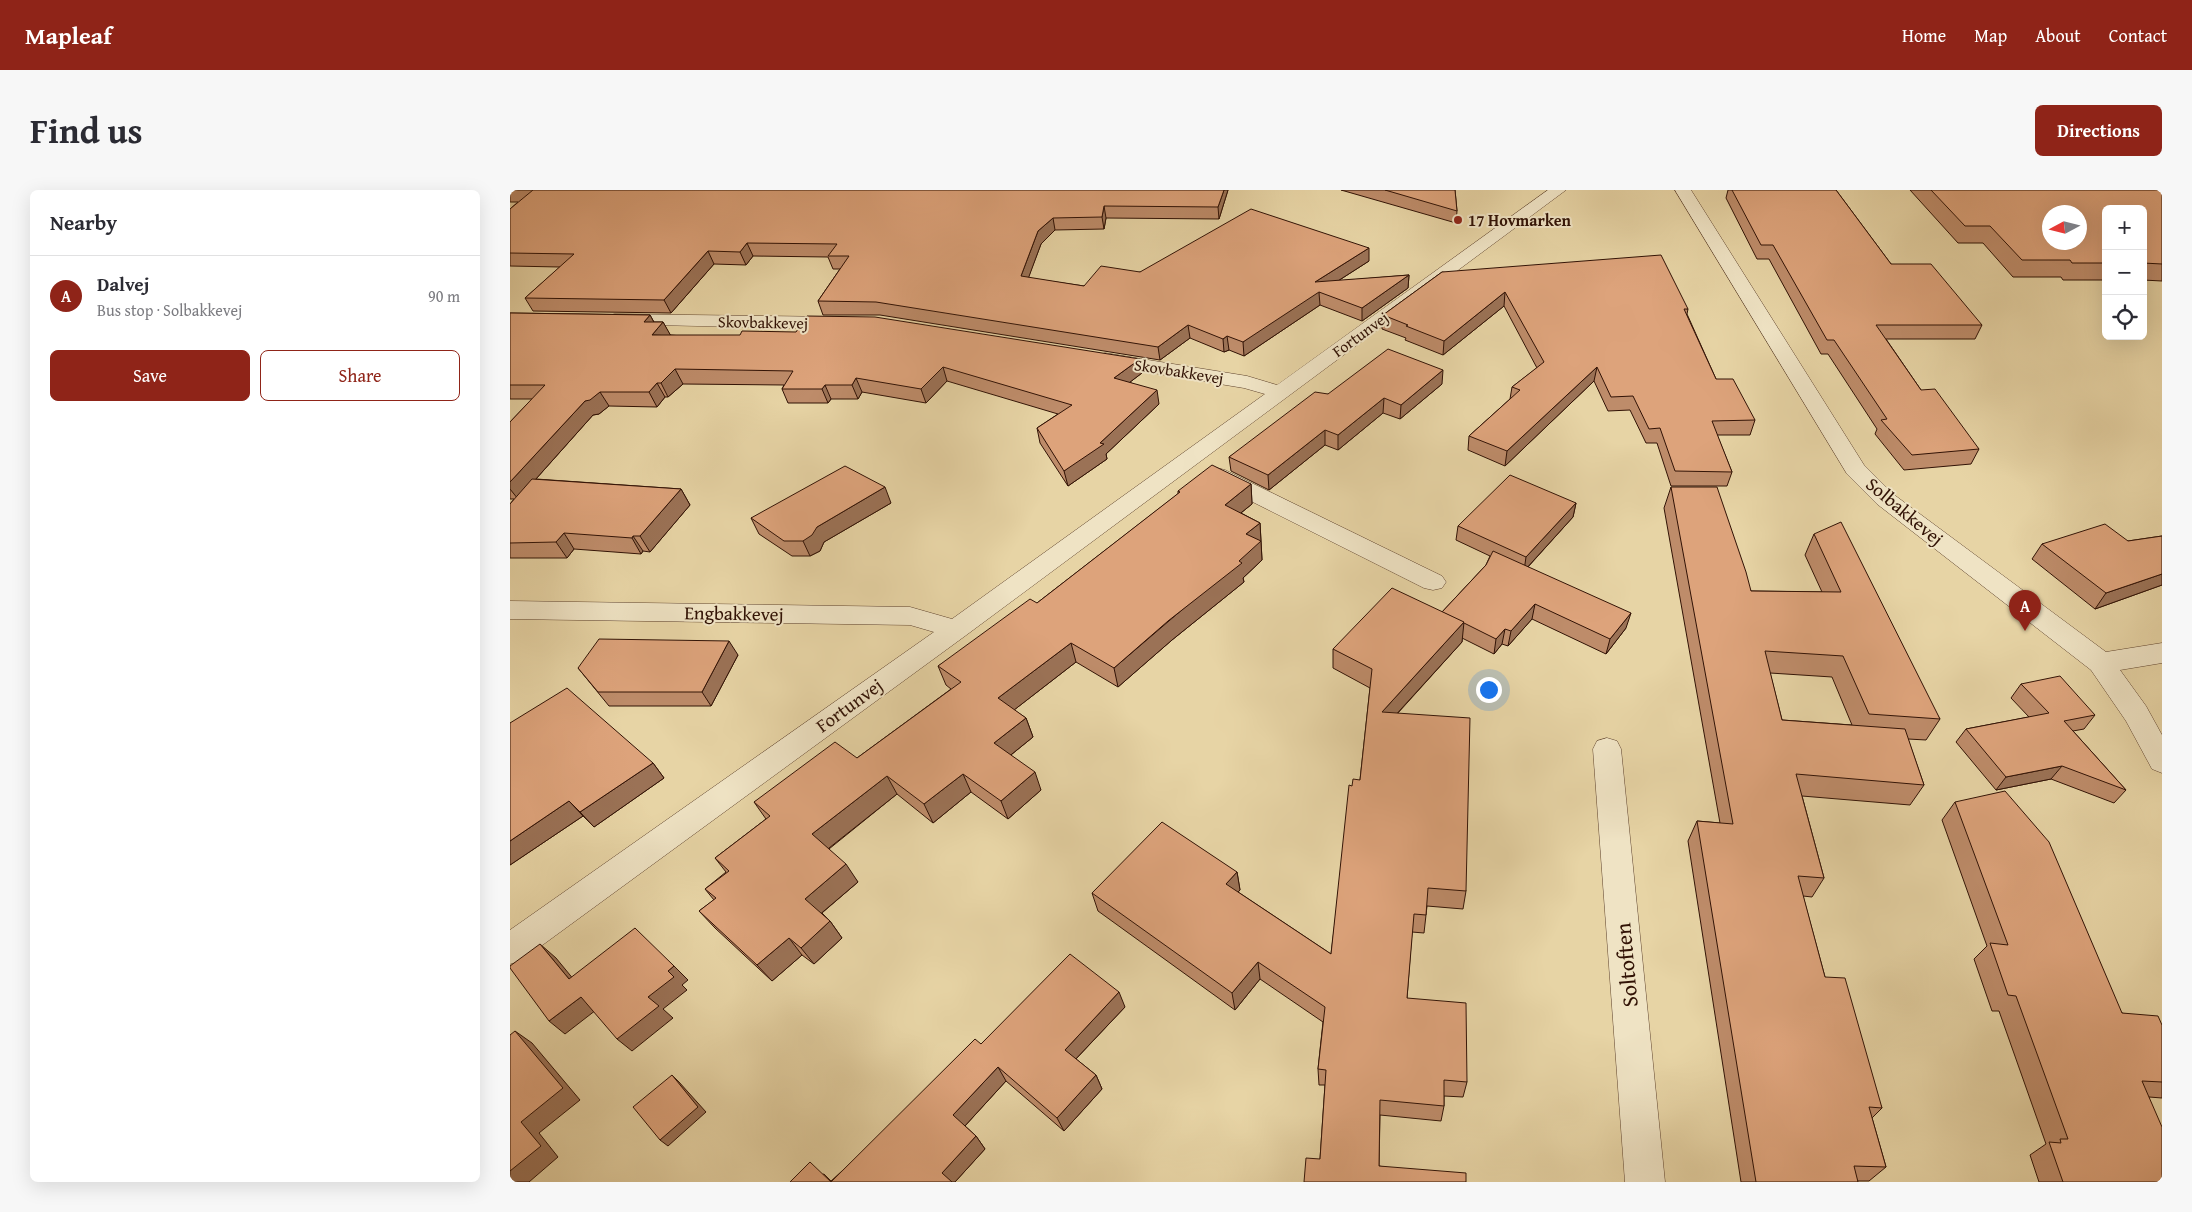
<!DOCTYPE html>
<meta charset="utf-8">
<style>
body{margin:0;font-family:"Gentium Book Plus",serif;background:#f7f7f7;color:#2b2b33}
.controls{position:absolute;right:15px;top:15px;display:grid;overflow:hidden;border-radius:8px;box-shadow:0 5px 20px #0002}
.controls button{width:45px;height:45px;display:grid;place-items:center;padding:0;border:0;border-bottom:1px solid #e1e1e2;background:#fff;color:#2b2b33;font:25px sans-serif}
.compass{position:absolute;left:1532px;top:15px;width:45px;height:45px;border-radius:50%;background:#fff;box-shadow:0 5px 20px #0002;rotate:263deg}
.you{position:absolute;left:978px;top:499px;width:18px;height:18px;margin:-12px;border:4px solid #fff;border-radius:50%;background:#1a73e8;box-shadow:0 0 0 8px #1a73e833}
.badge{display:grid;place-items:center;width:32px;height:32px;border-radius:50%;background:#8f2418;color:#fff;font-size:16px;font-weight:700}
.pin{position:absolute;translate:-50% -41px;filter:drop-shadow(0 1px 2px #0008)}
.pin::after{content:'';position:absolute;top:26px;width:18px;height:15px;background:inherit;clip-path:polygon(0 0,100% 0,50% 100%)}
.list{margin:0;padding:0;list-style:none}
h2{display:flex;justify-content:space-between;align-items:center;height:65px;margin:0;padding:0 20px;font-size:21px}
h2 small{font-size:16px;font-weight:400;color:#7c7c81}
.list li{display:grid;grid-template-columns:32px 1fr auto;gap:15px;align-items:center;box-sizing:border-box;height:80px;padding:0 20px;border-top:1px solid #e1e1e2}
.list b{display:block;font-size:19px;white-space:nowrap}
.list p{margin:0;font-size:16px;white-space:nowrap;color:#7c7c81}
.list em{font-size:16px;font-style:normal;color:#7c7c81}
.actions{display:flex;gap:10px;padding:15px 20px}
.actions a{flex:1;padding:11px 0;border:1px solid #8f2418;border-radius:8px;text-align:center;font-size:18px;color:#8f2418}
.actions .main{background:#8f2418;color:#fff}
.icon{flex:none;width:28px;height:28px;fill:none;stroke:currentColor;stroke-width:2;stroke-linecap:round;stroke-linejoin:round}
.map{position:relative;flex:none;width:1652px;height:992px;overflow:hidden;border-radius:8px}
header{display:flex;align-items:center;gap:30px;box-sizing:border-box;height:70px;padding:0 25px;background:#8f2418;color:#fff}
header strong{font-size:24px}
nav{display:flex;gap:28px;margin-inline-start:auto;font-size:18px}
.intro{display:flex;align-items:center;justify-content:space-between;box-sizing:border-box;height:120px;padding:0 30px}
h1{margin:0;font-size:35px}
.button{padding:12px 22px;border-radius:8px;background:#8f2418;color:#fff;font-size:18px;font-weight:700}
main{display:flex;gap:30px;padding:0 30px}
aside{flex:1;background:#fff;border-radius:8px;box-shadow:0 5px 20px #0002}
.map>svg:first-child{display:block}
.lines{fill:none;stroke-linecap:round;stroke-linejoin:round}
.minor-casing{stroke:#5e422d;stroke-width:1}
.minor{fill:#efe3c4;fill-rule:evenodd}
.wall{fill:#be8c6a;stroke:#311205;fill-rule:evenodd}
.shaded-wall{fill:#9b7256;stroke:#311205}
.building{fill:#dda37b;stroke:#311205;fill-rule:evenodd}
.poi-dot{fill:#8f2418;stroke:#efe3c4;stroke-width:2}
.labels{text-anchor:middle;stroke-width:4;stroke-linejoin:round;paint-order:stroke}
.far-poi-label{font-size:16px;font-weight:bold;fill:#311205;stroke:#efe3c4;text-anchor:start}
.far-street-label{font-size:16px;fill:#311205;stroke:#efe3c4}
.street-label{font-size:19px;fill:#311205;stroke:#efe3c4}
.near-street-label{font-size:22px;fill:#311205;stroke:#efe3c4}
</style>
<header>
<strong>Mapleaf</strong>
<nav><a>Home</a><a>Map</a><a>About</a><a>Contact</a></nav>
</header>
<div class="intro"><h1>Find us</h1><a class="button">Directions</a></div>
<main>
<aside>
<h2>Nearby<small></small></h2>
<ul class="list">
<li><span class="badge">A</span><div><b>Dalvej</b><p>Bus stop · Solbakkevej</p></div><em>90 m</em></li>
</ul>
<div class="actions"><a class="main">Save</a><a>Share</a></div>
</aside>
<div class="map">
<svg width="1652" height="992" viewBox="0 0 1652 992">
<rect width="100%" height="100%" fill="#e7d4a5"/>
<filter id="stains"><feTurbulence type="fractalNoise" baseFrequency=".004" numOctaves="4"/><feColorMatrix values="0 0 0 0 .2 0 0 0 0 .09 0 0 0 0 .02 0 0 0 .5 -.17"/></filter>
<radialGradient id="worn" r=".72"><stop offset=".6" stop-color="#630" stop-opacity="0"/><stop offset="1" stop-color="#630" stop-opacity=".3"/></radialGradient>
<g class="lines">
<g class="minor-casing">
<g id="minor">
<polygon points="1038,0 1056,0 455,446 12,770 0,774 0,740 424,442 400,435 0,429 0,411 400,417 442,429 755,204 734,198 595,175 588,173 585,169 588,165 595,163 737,186 767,195"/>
<polygon points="1165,0 1181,0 1354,275 1383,304 1596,462 1652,453 1652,473 1610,480 1636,516 1652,545 1652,583 1642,579 1616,531 1581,480 1367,314 1337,284"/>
<polygon points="105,124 329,127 336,129 338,133 336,137 329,139 98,134 96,130 98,126"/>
<polygon points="707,278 715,280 932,386 936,392 932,398 923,400 914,398 699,290 696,285 699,280"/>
<polygon points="1097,548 1107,551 1111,559 1155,992 1115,992 1083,559 1087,551"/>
</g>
</g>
<use href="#minor" class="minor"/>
</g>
<g class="wall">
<polygon points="0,0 718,0 709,29 596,28 594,39 545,40 531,54 518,88 574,96 630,82 859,71 828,91 899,85 898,98 852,131 810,115 734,166 719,160 714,162 680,148 650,170 370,125 313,125 308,111 330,79 323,79 318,67 243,66 236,75 204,74 161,123 23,121 15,108 50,77 0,76 0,19 8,12 0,12"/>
<polygon points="831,0 945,0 947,21 946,33"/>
<polygon points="1218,0 1326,0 1381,74 1472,135 1465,149 1376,149 1411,200 1469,259 1461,274 1394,280 1365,244 1367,239 1318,164 1311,164 1259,69 1247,69 1216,8"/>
<polygon points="1400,0 1652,0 1652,91 1633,90 1633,19 1596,19 1596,90 1553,90 1551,87 1503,87 1473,53 1448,53"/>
<polygon points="932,82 1178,119 1177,124 1206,189 1245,230 1240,245 1207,245 1222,282 1217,296 1161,296 1147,253 1136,253 1120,220 1098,221 1084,191 995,276 958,260 959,246 1000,209 1002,197 1027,178 994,116 933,165 895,150 896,148 872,139 873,125"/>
<polygon points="0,123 140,125 144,132 153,132 160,145 632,183 620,192 649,214 596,264 597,269 558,296 530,253 527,238 548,224 437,191 416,213 352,202 348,209 321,209 318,213 278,213 272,199 274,195 173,194 158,207 155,207 147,217 99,216 89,224 83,225 26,289 171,299 180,315 140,362 133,361 131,364 64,359 57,368 0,368 0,314 4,309 0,309 0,232 22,209 0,209"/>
<polygon points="932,194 890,229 873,223 828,260 815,255 759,300 721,281 719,267 818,204"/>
<polygon points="741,294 742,314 731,323 750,333 752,370 733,388 734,392 662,450 608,497 566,472 504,520 516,528 523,547 501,565 531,600 498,629 461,602 423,633 387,604 319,659 348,692 312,723 320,731 332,748 304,774 292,765 262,791 205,738 189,721 204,710 195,699 216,682 205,668 256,629 244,612 347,568 441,499 436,495 428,476 527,413 668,304 668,301"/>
<path d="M1161 297 1241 401 1312 402 1295 365 1304 344 1430 529 1416 550 1398 549 1414 595 1400 615 1292 606 1314 688 1302 707 1293 706 1315 787 1372 918 1362 928 1376 977 1359 991H1347L1348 992H1231L1178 651 1187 631 1210 633 1154 318ZM1260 483 1322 487 1342 535 1272 530Z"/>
<polygon points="381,313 314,352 310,361 300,366 282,366 249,344 241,328"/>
<polygon points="1066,313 1063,327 1018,377 1116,438 1096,464 1022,429 998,456 992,454 984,464 952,448 952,452 888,523 956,701 953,719 917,716 914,743 902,742 897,808 957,892 953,907 934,906 934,916 931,931 870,925 869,976 956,992 810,969 815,895 809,895 808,879 813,832 750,789 725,820 588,721 582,703 727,682 730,700 728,702 821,764 842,596 850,590 860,498 823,478 823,459 932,422 976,375 980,366 946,350 948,336"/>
<polygon points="1652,346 1652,395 1585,419 1522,369 1532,354 1618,351"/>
<polygon points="228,465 201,516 99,516 68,478"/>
<polygon points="1511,494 1585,525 1574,539 1563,541 1616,600 1604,613 1541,589 1486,600 1446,552 1456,539 1519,527 1501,508"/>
<polygon points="0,533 143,573 154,588 84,637 73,626 0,675"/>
<polygon points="1445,612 1612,823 1652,835 1652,908 1639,907 1652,992 1529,992 1520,965 1536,954 1489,821 1482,821 1464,769 1477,756 1432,630"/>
<polygon points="615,817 566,869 586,885 592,899 554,941 496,891 455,936 466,946 475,959 445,992 280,992 314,984 321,991 471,854"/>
</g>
<g class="shaded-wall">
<polygon points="714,0 718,0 709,29 708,17"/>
<polygon points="594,16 596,28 594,39 592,27"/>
<polygon points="543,28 545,40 531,54 514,100 511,86 528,41"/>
<polygon points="237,53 243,66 236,75 230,62"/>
<polygon points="859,58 859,71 809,103 810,115 734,166 733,152 805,92"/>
<polygon points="198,61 204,74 161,123 154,110"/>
<polygon points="899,85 898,98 852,131 852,118"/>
<polygon points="995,102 994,116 933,165 934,151"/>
<polygon points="140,125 147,138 134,132"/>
<polygon points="153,132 161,146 142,145"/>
<polygon points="678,135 680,148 650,170 648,157"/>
<polygon points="717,146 719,160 714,162 713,149"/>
<polygon points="630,169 632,183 607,202 604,188"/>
<polygon points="433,177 437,191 416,213 411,199"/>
<polygon points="1087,177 1084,191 995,276 997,261"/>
<polygon points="165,179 173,194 158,207 151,193"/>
<polygon points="933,180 932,194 890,229 891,215"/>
<polygon points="346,188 352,202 348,209 342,195"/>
<polygon points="147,193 155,207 147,217 139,202"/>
<polygon points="315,195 321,209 318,213 312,199"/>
<polygon points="647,200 649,214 596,264 597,269 558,296 554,281 590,253"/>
<polygon points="90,202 99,216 89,224 83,225 8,309 0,299 0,292 75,211"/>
<polygon points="874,208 873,223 828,260 828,245"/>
<polygon points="815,240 815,255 759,300 758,285"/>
<polygon points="741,294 742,314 717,334 715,315"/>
<polygon points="375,297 381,313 314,352 310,361 300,366 293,351 307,337"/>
<polygon points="171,299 180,315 140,362 130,346"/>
<polygon points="1066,313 1063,327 1014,381 1016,367"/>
<polygon points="750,333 752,370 733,388 734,392 662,450 608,497 604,478 729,371 736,344"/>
<polygon points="54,343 64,359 57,368 46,352"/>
<polygon points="123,346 133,361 131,364 122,348"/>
<polygon points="1652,384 1652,395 1585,419 1596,403"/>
<polygon points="1025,414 1022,429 998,456 1001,441"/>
<polygon points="1121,423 1116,438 1096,464 1100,449"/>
<polygon points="954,432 952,452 871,541 872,522"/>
<polygon points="995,439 992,454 984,464 986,449"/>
<polygon points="219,451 228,465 201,516 192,502"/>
<polygon points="561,453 566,472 495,527 488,508"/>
<polygon points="516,528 523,547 492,572 484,553"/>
<polygon points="143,573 154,588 84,637 70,622"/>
<polygon points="1552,576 1541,589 1486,600 1496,587"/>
<polygon points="525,582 531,600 498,629 491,611"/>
<polygon points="453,584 461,602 423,633 414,614"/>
<polygon points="377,586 387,604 314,662 302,644"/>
<polygon points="59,611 73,626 0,675 0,651"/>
<polygon points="336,674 348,692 308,726 295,709"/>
<polygon points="727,682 730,700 719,712 716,694"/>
<polygon points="320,731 332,748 304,774 291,758"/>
<polygon points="279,748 292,765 262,791 247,775"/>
<polygon points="30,754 46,768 74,802 59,789"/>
<polygon points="748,772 750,789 725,820 722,803"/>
<polygon points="164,776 178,790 172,795 177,800 153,819 163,828 122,861 107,849 158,781"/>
<polygon points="609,802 615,817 561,874 555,860"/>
<polygon points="71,807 86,820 55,844 39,831"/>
<polygon points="5,841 22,853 70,910 29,943 48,967 19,992 0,992 0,981 11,932"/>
<polygon points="488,877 496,891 453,938 443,925"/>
<polygon points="162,885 169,892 196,922 158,956 150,950"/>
<polygon points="586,885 592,899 554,941 547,928"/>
<polygon points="466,946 475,959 445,992 440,992 432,983"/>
</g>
<g class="building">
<polygon points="23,0 714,0 708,17 594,16 592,27 543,28 528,41 511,86 574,96 591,76 630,82 741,19 859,58 805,92 899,85 852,118 809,102 733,152 717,146 713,149 678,135 648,157 366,112 308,111 339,66 318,66 327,54 237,53 230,62 198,61 154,110 15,108 64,64 0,63 0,19"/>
<polygon points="875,0 945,0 947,21"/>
<polygon points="1222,0 1326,0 1381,74 1421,74 1472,135 1366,135 1411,200 1425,199 1469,259 1402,265 1371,230 1377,229 1324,150 1317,150 1263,55 1251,55"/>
<path d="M1421 0H1652V74L1633 73V19H1596V73H1562L1560 70H1512L1480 36H1455ZM1540 22H1570V52H1540Z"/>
<polygon points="1151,65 1178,119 1174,119 1206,189 1223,189 1245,230 1202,231 1222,282 1165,281 1150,238 1139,239 1123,206 1101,207 1087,177 997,261 959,246 1010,200 1002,197 1034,172 995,102 934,151 896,136 898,135 873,125 932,82"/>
<polygon points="0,123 140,125 134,132 153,132 142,145 230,145 232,141 286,142 297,126 365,127 630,169 604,188 647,200 590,253 594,254 554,281 527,238 562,215 433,177 411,199 346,188 342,195 315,195 312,199 272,199 283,181 165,179 151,193 147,193 139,202 90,202 80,210 75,211 0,292 0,232 35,195 0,195"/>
<polygon points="878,159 933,180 891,215 874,208 828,245 815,240 758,285 719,267 805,202 818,204"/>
<polygon points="702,275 741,294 715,315 750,333 736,344 751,351 729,371 732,373 658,431 604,478 561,453 488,508 516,528 484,553 525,582 491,611 453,584 414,614 377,586 302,644 336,674 295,709 320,731 291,758 279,748 247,775 189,721 206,708 195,699 219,681 205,668 260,626 244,612 325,552 347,568 451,492 428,476 520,409 527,413 670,302 668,301"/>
<polygon points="335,276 375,297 307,337 302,345 293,351 274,351 241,328"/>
<polygon points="1000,285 1066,313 1016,367 948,336"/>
<polygon points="22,289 171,299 130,346 123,346 122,348 54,343 46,352 0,353 0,314"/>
<polygon points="1161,297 1207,297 1236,382 1241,401 1331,402 1304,344 1331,332 1430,529 1359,524 1333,466 1255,461 1272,530 1395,539 1414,595 1286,584 1314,688 1288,686 1315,787 1335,788 1372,918 1359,917 1376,977 1344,976 1348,992 1246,992 1187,631 1223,634"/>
<polygon points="1595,334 1618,351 1652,346 1652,384 1596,403 1532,354"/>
<polygon points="983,361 1121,423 1100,449 1025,414 1001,441 995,439 986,449 932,422 976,375"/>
<polygon points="882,398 954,432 872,522 960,528 956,701 918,698 916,725 904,724 897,808 956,813 957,892 934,890 934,916 870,910 869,976 956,983 956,992 794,992 796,968 810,969 816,880 808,879 815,817 748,772 722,803 582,703 652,632 727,682 716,694 821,764 839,595 842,596 843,589 850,590 862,479 823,459"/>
<polygon points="89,449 219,451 192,502 88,502 68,478"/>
<polygon points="1550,486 1585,525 1554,531 1616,600 1552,576 1496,587 1456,539 1539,523 1511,494"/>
<polygon points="57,498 143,573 70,622 59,611 0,651 0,533"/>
<polygon points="1495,601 1539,652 1612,823 1648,826 1652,835 1652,892 1632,891 1652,937 1652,992 1553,992 1539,952 1551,953 1550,949 1558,949 1506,806 1498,805 1480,753 1498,755 1445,612"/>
<polygon points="125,738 164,776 158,781 164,787 138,807 149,816 107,849 71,807 39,831 0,778 0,776 30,754 59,789"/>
<polygon points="560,764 609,802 555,860 586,885 547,928 488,877 443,925 466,946 432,983 442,992 280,992 300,972 321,992 465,849 471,854"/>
<polygon points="5,841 53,898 11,932 31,956 0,981 0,845"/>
<polygon points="162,885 188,917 150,950 123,917"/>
</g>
<circle class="poi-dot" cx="948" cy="30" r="5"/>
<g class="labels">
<g class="far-poi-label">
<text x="958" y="36">17 Hovmarken</text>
</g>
<g class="far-street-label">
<text transform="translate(253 132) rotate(1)" y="6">Skovbakkevej</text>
<text transform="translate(850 144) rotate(-36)" y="6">Fortunvej</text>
<text transform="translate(669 181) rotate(9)" y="6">Skovbakkevej</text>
</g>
<g class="street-label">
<text transform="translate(1395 321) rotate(40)" y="7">Solbakkevej</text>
<text transform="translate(224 423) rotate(1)" y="7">Engbakkevej</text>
<text transform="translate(339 515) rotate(-36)" y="7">Fortunvej</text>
</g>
<g class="near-street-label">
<text transform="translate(1116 775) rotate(-95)" y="8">Soltoften</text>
</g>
</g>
<rect width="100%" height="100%" filter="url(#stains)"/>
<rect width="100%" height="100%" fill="url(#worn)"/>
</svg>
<div class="controls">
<button>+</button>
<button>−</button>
<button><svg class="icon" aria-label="locate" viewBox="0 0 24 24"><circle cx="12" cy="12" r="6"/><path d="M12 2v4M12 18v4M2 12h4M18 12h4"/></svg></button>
</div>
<svg class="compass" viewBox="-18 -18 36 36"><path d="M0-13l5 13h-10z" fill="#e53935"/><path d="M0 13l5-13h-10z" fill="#7c7c81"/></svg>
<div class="you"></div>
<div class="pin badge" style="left:1515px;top:441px">A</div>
</div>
</main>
